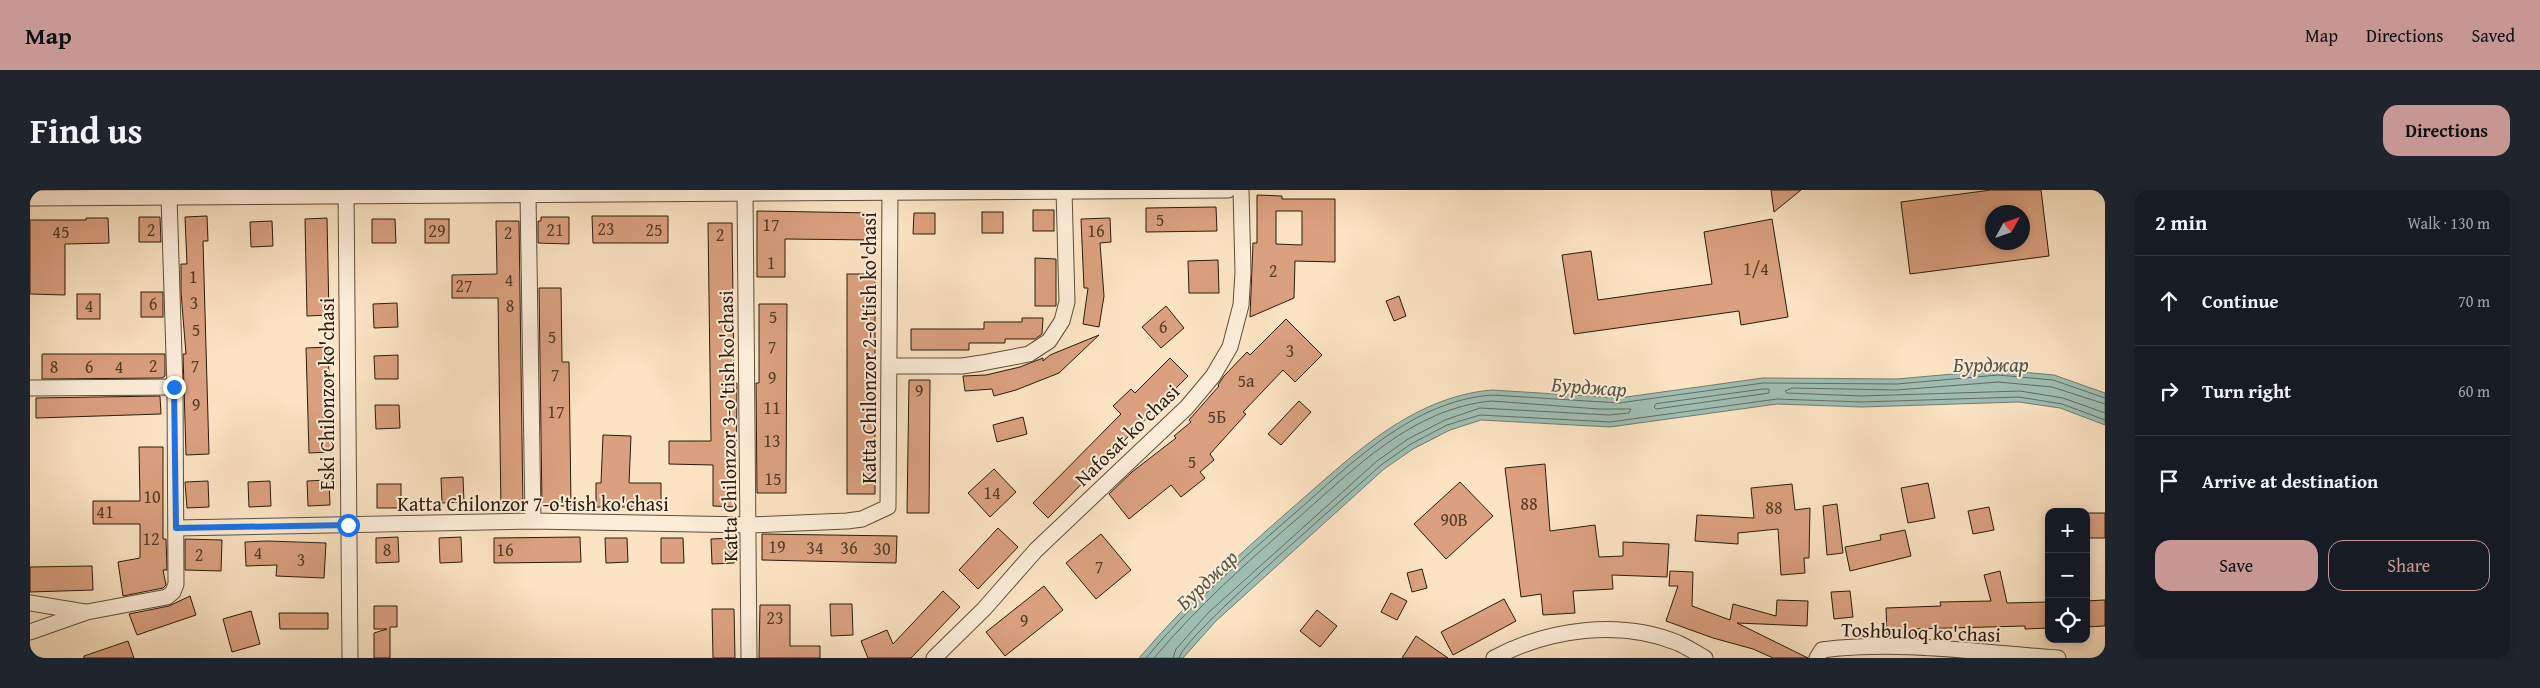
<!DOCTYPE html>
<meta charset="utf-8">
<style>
body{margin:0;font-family:"Gentium Book Plus",serif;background:#20242c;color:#f1f3f6}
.controls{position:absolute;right:15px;bottom:15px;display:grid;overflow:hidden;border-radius:10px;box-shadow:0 2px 8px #0003}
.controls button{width:45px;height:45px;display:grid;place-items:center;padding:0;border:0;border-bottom:1px solid #363941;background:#171b24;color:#f1f3f6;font:25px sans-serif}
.compass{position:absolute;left:1955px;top:15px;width:45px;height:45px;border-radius:50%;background:#171b24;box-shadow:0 2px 8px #0003;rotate:50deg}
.stop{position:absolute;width:15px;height:15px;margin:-11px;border:4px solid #1a73e8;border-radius:50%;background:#fff}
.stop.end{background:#1a73e8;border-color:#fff;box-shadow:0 1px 5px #0008}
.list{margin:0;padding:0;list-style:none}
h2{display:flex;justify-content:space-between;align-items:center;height:65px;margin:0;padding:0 20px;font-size:21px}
h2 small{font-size:16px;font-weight:400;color:#9ea1a6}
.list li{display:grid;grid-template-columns:32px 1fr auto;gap:15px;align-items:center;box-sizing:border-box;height:90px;padding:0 20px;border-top:1px solid #363941}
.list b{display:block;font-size:19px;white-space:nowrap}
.list em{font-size:16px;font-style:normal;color:#9ea1a6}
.actions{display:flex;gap:10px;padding:15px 20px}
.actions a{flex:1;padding:11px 0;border:1px solid #c59692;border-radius:15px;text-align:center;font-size:18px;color:#c59692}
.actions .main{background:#c59692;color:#111}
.icon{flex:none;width:28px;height:28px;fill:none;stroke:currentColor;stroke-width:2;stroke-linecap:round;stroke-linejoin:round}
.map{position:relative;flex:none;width:2075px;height:468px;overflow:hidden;border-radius:15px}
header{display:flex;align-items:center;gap:30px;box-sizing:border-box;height:70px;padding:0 25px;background:#c59692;color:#111}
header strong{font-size:24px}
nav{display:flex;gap:28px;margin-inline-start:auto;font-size:18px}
.intro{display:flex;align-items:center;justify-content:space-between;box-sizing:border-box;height:120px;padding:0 30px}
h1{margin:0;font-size:35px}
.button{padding:12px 22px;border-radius:15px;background:#c59692;color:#111;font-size:18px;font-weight:700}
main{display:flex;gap:30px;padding:0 30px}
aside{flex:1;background:#171b24;border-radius:15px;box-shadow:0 2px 8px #0003}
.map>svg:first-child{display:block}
.water{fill:#9fbeb3;stroke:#707d70}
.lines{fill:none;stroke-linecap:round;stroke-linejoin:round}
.shore{stroke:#646d5f;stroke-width:1}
.building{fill:#daa07f;stroke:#2a1c0b;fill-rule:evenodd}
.street-casing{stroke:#5e4e39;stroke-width:17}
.street{stroke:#fcedd8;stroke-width:15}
.route{stroke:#1a73e8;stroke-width:6}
.labels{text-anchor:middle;stroke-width:4;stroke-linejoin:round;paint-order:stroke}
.number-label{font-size:18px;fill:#563d28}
.street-label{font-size:20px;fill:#2a1c0b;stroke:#fcedd8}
.water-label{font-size:21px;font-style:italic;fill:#535546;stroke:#fcedd8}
</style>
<header>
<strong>Map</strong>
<nav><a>Map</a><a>Directions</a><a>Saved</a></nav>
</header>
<div class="intro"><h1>Find us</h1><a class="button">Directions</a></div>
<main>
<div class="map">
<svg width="2075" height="468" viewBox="0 0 2075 468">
<rect width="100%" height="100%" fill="#fbe3c3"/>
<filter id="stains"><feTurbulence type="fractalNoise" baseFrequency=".004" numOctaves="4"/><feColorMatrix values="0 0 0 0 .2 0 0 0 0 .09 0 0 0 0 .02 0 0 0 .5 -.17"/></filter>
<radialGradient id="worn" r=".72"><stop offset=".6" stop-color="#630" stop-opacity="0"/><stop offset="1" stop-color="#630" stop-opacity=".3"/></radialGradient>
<path class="water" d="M1968 180 2024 185 2075 203V235L2030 218 1989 212 1832 217 1747 214 1580 237 1451 230 1420 240 1383 259 1354 279 1186 431 1153 468H1109C1156 413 1207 366 1261 319 1320 268 1380 207 1462 200L1589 208 1733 188 1867 189Z"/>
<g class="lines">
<g class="shore">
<polygon points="1733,199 1739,199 1739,203 1626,219 1624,217 1626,214"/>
<polyline points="2075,214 2022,197 1968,192 1867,200 1762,198 1755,201 1757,203 1832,206 1990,201 2033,208 2075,223"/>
<path d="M1116 468C1161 414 1212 369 1265 323 1322 273 1382 211 1462 205L1589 213 1733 193 1867 194 1968 185 2023 190 2075 208"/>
<path d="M1124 468C1168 416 1217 372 1268 328 1324 279 1383 218 1462 211L1569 219H1601L1599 223 1579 225 1450 218 1415 230 1378 249 1347 271 1178 423 1146 459 1143 468"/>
<path d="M1149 468C1151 448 1325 299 1351 275L1381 254 1417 235 1450 225 1580 232 1747 209 1832 212 1989 207 2032 214 2075 230"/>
</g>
</g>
<g class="building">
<polygon points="1741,0 1771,0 1744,22"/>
<path d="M1961 0H2011L2019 66 1880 84 1871 12ZM1962 22H1992V52H1962Z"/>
<path d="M1227 5 1252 6V9H1305V72L1265 71 1264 108 1220 127 1223 53H1227ZM1246 21H1272V55L1246 54Z"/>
<polygon points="1186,17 1187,41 1116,42 1116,18"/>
<rect x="1003" y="20" width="21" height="21"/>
<polygon points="727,21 845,23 845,50 755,49 755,87 727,87"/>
<rect x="952" y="22" width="21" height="21"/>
<polygon points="884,23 905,23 905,44 883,44"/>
<polygon points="177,26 178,51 173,51 179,264 156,265 153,164 156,164 151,102 151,74 157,74 155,27"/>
<polygon points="562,26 638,26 638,53 563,53"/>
<polygon points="109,27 130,27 131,52 109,52"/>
<polygon points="511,27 539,27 539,54 508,53 508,31 511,31"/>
<polygon points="56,28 78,28 79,53 35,54 35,105 0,104 0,30 56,30"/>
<polygon points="297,28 299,125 277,126 275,29"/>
<polygon points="1080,28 1081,52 1070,53 1074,106 1069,137 1053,134 1058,98 1054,98 1051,29"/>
<polygon points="342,29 365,29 366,53 342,53"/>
<rect x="395" y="29" width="24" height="24"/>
<polygon points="1742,29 1758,127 1711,135 1709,121 1544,144 1532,65 1561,61 1568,110 1682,94 1674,42"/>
<polygon points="242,31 243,56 221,57 220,32"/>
<polygon points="466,31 489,31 493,321 471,321 468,108 422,108 422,85 467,84"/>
<polygon points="678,33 702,33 704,193 707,193 706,317 683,316 683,275 639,274 639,251 681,251"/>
<polygon points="1005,68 1026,69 1026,116 1005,116"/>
<polygon points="1188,70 1189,103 1159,103 1158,71"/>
<rect x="817" y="84" width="28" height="220"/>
<polygon points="509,98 531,98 532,172 539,172 541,316 512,316"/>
<rect x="111" y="102" width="22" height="25"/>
<rect x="47" y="104" width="23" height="25"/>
<polygon points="1369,106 1376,126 1364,131 1356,111"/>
<polygon points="367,113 368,137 344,138 343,114"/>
<polygon points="729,114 757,114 756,303 727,303 726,193 729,193"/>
<polygon points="1136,116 1154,138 1131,158 1112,137"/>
<polygon points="992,128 1013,128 1012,144 1005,149 975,149 975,153 939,153 939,160 881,160 881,139 954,139 954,132 992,132"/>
<polygon points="1256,129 1292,165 1265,192 1253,180 1213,222 1216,224 1180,264 1184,270 1170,282 1175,288 1151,307 1141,295 1099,329 1079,304 1102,282 1146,248 1144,246 1161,232 1159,230 1189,196 1188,195 1194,186 1217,162 1220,165"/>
<polygon points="1069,145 1029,183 986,200 964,206 962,199 935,201 933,186 956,185 990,177 1013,168 1013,171 1020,165"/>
<polygon points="298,157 302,262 279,263 276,158"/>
<polygon points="12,164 135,164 135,186 132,188 12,189"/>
<polygon points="368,165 368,189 345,189 344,166"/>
<polygon points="1140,168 1158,186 1018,328 1003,313 1091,224 1083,216 1101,199 1105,203"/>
<polygon points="879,190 900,190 899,323 877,323"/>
<polygon points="130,206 131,224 6,228 6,208"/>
<polygon points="1269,211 1281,222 1251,255 1238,244"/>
<polygon points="345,215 369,215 370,238 346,239"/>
<polygon points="993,227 997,244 967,252 963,235"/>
<polygon points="573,245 601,246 599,293 631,293 631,317 566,317 566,293 571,293"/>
<polygon points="109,257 133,257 133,349 136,349 137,380 133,380 136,395 133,398 93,406 88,372 110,368 110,334 63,334 63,311 110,311"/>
<polygon points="1515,274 1520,341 1565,335 1569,367 1593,366 1593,352 1639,354 1637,387 1582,385 1583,399 1543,401 1545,423 1513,425 1511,404 1491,407 1475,278"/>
<polygon points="964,279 986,302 960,327 938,303"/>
<polygon points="433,287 434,312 412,313 411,288"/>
<polygon points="299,290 300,315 278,316 277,291"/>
<polygon points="178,291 179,317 157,318 155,292"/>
<polygon points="240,291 241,316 219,317 218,292"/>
<polygon points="1430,292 1463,326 1416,369 1384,334"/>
<polygon points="1898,293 1905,328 1878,333 1871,298"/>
<rect x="347" y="294" width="24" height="24"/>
<polygon points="1762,294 1765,320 1780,318 1779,368 1774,368 1775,383 1751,385 1748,339 1708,343 1708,354 1665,351 1667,325 1724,328 1721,298"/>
<polygon points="1807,314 1813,363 1797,365 1793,316"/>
<polygon points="1959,317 1964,340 1943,344 1938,321"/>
<rect x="2056" y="323" width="19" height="25"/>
<polygon points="968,338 988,357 948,399 929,380"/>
<polygon points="1875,340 1881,366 1820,381 1815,357 1851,350 1850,345"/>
<polygon points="732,344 867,346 866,373 732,370"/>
<polygon points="1071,344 1101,380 1066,409 1036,373"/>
<polygon points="368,347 369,372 346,373 346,348"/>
<polygon points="431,347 432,372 410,373 409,348"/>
<polygon points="550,347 551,372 464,373 464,348"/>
<polygon points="575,348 597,348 598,372 576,373"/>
<polygon points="631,348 653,348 654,373 631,373"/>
<polygon points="703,348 704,373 682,374 681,349"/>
<polygon points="155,349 192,350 191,381 155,380"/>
<polygon points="237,351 296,353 294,388 246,386 247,375 216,376 215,352"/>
<polygon points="62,376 63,400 0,402 0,377"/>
<polygon points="1392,379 1397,398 1382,402 1377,383"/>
<polygon points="1640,381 1663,382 1662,416 1700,430 1703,414 1746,426 1747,410 1778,411 1777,436 1707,433 1778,468 1743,468 1723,459 1683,448 1636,431 1648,396 1639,396"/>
<polygon points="1970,381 1977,413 2019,412 2019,438 1995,439 1995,436 1882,439 1882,447 1857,447 1856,418 1911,416 1910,412 1961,411 1954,385"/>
<polygon points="1014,396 1033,420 975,466 956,442"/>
<polygon points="913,401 930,417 881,468 838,468 831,451 857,440 863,454"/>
<polygon points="1820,401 1823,427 1804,429 1801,402"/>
<polygon points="1361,403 1377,411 1367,430 1351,422"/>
<polygon points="160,406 166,425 107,445 99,424 139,416"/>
<polygon points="1474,409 1486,431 1423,465 1411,442"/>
<polygon points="2075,410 2075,436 2056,437 2056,411"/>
<polygon points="800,414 822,414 823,445 801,446"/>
<polygon points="730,415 760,415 760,456 790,456 790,468 729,468"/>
<polygon points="344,416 367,416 367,437 360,437 360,468 344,468 344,443 357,439 344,439"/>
<polygon points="682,419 704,419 705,468 683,468"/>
<polygon points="1287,420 1307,436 1290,457 1270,441"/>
<polygon points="221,421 230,454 202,462 193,429"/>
<polygon points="249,423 298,423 298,439 250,439"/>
<polygon points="1386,446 1418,468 1372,468"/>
<polygon points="98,451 104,468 54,468 54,466"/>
</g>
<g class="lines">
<g class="street-casing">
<g id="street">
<polyline points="316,0 320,468"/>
<polyline points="715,3 719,468"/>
<polyline points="498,5 503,331"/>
<polyline points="0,8 1198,0"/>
<polyline points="860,176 932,176 952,173 999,164 1019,151 1032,131 1037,112 1034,0"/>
<polyline points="0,198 145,197"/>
<polyline points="146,338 503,331 719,335 817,331 832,329 858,317 860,0"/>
<polyline points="0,413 55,422"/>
<polyline points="0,442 57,422 137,407 143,402 146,394 145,197 139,7"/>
<polyline points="904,468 954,419 1006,360 1157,217 1183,186 1200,157 1211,115 1213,82 1211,0"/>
<path d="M1464 468C1518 439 1590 429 1648 453 1657 457 1666 463 1675 468"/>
<path d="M1787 468 1792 460C1869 450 1951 463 2028 468"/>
</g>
</g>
<use href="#street" class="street"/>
</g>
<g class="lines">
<polyline class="route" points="144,197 146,338 318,335"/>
</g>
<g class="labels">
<g class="number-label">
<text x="1130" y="36">5</text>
<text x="741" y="41">17</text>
<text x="576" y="45">23</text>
<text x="121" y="46">2</text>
<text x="525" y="46">21</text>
<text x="624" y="46">25</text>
<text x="407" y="47">29</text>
<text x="1066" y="47">16</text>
<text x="31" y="48">45</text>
<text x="478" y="49">2</text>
<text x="690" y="51">2</text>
<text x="741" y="79">1</text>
<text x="1726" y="85">1/4</text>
<text x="1243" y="87">2</text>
<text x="163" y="93">1</text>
<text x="479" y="96">4</text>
<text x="434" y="102">27</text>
<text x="164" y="119">3</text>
<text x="123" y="120">6</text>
<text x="59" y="122">4</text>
<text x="480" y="122">8</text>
<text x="743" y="133">5</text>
<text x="1133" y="143">6</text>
<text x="166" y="146">5</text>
<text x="522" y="153">5</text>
<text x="742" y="163">7</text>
<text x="1260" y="167">3</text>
<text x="123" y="182">2</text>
<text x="165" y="182">7</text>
<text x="24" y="183">8</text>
<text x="59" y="183">6</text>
<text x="89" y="183">4</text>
<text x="525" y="191">7</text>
<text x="742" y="194">9</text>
<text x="1216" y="197">5a</text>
<text x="889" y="207">9</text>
<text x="166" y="221">9</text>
<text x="742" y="224">11</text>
<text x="526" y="228">17</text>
<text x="1187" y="233">5Б</text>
<text x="742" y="257">13</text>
<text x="1162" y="278">5</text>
<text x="743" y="295">15</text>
<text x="962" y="309">14</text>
<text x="122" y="313">10</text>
<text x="1499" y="320">88</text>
<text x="1744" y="324">88</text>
<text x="75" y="328">41</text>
<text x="1424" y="336">90B</text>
<text x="121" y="355">12</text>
<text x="747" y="363">19</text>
<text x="785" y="364">34</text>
<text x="819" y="364">36</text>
<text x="852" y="365">30</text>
<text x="357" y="366">8</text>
<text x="475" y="366">16</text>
<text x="228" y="369">4</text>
<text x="169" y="371">2</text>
<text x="271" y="376">3</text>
<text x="1069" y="383">7</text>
<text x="745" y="434">23</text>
<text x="994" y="437">9</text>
</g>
<g class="street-label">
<text transform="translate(839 158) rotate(-90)" y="7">Katta Chilonzor 2-o'tish ko'chasi</text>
<text transform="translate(297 204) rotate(-90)" y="7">Eski Chilonzor ko'chasi</text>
<text transform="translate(698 236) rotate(-91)" y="7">Katta Chilonzor 3-o'tish ko'chasi</text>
<text transform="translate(1097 245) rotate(-44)" y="7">Nafosat ko'chasi</text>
<text x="503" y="321">Katta Chilonzor 7-o'tish ko'chasi</text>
<text transform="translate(1891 442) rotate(2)" y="7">Toshbuloq ko'chasi</text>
</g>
<g class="water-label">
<text x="1961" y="182">Бурджар</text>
<text transform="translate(1559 197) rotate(4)" y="7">Бурджар</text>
<text transform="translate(1177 390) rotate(-44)" y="7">Бурджар</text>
</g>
</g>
<rect width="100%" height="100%" filter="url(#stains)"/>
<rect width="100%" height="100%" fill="url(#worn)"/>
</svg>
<div class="controls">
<button>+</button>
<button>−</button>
<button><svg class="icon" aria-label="locate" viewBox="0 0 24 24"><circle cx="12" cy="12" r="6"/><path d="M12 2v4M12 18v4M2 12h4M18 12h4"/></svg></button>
</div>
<svg class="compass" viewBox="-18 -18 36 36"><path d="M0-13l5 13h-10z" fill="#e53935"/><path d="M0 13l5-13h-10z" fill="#9ea1a6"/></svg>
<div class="stop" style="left:318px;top:335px"></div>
<div class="stop end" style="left:144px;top:197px"></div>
</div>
<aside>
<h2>2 min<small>Walk · 130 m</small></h2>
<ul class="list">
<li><svg class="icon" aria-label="ahead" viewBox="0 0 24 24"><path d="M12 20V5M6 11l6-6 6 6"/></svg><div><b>Continue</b></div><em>70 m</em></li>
<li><svg class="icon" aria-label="right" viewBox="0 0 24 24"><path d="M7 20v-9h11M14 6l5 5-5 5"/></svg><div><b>Turn right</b></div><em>60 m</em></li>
<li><svg class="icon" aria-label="arrive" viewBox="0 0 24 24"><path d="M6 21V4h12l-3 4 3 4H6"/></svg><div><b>Arrive at destination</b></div></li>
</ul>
<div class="actions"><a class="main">Save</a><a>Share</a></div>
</aside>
</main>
